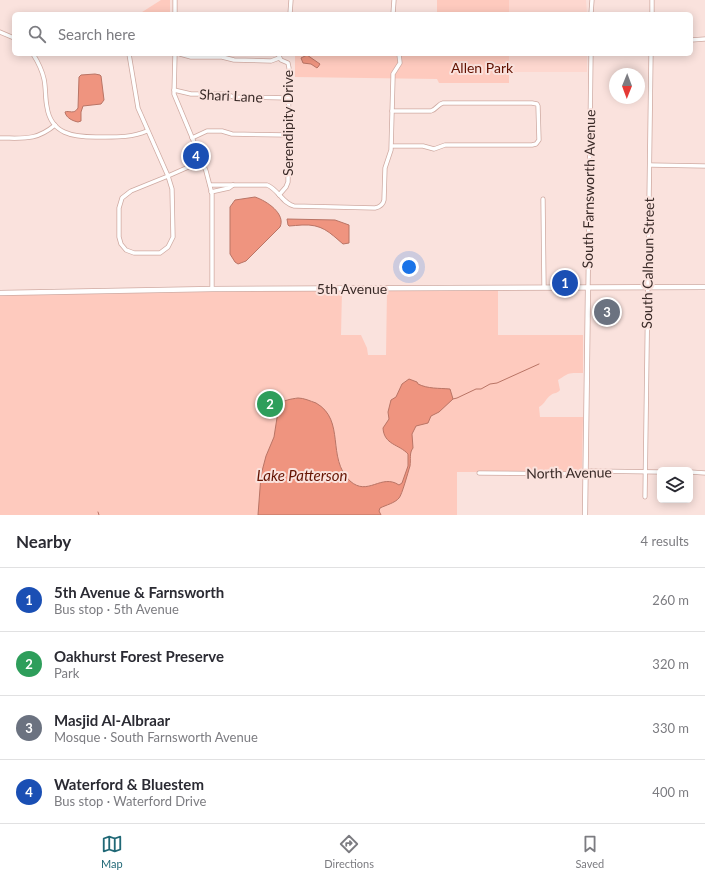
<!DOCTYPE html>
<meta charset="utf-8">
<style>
body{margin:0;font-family:Lato,sans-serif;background:#f7f7f7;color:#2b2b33}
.controls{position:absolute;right:12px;bottom:12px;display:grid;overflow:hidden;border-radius:6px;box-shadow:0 2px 10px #0003}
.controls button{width:36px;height:36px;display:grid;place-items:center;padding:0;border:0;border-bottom:1px solid #e1e1e2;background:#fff;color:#2b2b33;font:20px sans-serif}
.compass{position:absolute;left:609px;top:68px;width:36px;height:36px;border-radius:50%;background:#fff;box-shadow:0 2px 10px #0003;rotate:181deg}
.you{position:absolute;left:409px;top:267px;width:14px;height:14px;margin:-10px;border:3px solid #fff;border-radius:50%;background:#1a73e8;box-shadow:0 0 0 6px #1a73e833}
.badge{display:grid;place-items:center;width:26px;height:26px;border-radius:50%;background:#206876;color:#fff;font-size:13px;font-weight:700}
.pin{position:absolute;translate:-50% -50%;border:2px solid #fff;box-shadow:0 1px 4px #0006}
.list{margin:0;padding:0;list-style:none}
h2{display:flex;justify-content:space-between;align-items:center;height:52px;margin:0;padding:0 16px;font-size:17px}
h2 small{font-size:13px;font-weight:400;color:#7c7c81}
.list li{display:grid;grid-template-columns:26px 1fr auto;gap:12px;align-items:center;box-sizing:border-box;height:64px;padding:0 16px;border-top:1px solid #e1e1e2}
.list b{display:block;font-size:15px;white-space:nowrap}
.list p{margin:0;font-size:13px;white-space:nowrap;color:#7c7c81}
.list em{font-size:13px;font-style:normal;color:#7c7c81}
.icon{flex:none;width:22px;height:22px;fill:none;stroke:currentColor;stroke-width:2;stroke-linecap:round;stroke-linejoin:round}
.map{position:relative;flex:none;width:705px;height:515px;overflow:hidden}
.search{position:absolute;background:#fff;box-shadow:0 2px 10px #0003;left:12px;right:12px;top:12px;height:44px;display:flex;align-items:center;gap:10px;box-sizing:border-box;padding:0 14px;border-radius:6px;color:#7c7c81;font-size:15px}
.sheet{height:308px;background:#fff}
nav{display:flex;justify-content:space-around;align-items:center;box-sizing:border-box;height:56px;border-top:1px solid #e1e1e2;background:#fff;font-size:11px;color:#7c7c81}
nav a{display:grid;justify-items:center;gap:2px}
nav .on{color:#206876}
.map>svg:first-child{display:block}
.built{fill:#fdd7cf}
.green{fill:#fecabe}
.water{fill:#ef947f;stroke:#b97465}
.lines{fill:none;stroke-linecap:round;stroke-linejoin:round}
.stream{stroke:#b97465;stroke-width:1}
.minor-casing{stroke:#cfaaa2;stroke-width:5}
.tertiary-casing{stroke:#cfaaa2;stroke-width:6}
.minor{stroke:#fff;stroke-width:3.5}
.tertiary{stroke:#fff;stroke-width:4.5}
.labels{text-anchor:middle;stroke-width:4;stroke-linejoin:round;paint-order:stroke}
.park-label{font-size:14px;fill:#621202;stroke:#fae2dd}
.street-label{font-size:14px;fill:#3a2b28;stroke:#fae2dd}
.water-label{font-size:15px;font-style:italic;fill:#641403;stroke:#fae2dd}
</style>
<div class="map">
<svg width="705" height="515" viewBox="0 0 705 515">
<rect width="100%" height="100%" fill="#fae2dd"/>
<g class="built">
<polygon points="509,0 586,0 587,14 509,14"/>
<rect x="509" y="54" width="78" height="18"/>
</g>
<g class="green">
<polygon points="161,0 170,0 170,14 139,14"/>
<rect x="437" y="0" width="72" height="14"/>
<polygon points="295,54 509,54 509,83 439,83 437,79 295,77"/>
<path d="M342 290 341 335H361L367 348 368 355H386L387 290H498V335H583V373C569 373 570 372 558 380L560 390C557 394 555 392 551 395 546 398 545 404 539 407L540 417H583L582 467 581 471 578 472H457V515H0V295Z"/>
</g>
<g class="water">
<polygon points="307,55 320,64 318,67 317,68 311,64 303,63 301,58"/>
<path d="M95 74 100 75 101 76 104 100 101 104 83 106 81 112V121L78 122C73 121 66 118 65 112 69 110 74 115 78 108L79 77 81 75Z"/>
<path d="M255 197C267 201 286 214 280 227L246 261 238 264 235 262 230 254V207L235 200Z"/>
<path d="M287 219 335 220 349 225V243L343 244C329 232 322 224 302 225 298 225 293 226 289 226L288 225Z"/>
<path d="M409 379 417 382 418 384C428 389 439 388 450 389L453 399 439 412 431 416 428 423 416 426 412 434 413 448C409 453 411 459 410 466 408 472 402 495 399 498 395 503 386 505 380 508L379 511 381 515H258L261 475 266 456 274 437 279 405C283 400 291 399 298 398 304 398 310 401 316 403 346 420 326 458 350 481 368 497 381 473 399 485L402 483 408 466V454C399 444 384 445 383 428L389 419 388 412 391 400 396 397 402 384Z"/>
</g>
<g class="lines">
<g class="stream">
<polyline points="453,399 457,398 476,389 481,389 490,384 497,383 539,364"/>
<polyline points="98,512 99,515"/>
</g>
<g class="minor-casing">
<g id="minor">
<polyline points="175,14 175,0"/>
<polyline points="290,14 291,0"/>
<polyline points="393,14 394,0"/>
<polyline points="591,14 592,0"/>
<polyline points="652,14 652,0"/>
<polyline points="0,32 14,38"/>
<polyline points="691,40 705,39"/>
<path d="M33 54C38 62 42 70 44 79 46 88 45 98 47 107 51 134 73 137 96 137 114 137 131 138 147 131"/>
<polyline points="129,54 138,108 168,176 172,189 173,237 168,247 160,253 134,253 126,250 121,244 119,237 119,208 122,198 131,191 168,176 202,161"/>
<polyline points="175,54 174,94 206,171 212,194 212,289"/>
<polyline points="180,54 191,57 222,57 234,60 271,61 279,58"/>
<polyline points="278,54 281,60 288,63 289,68 288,182 286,187 279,195"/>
<polyline points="174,90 191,94 224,94 234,97 289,98"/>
<path d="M0 138C23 138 36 141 55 125"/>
<polyline points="192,138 207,131 222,131 232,134 288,135"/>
<path d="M392 146H423L434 149 445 145H532L536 144 539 140 538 106 537 104 532 103H443C438 104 437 109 431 111H392"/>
<polyline points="650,165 705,166"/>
<path d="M210 185H267C278 189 283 204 294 206L375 208C380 207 383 205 384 200L385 168 391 150 393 77V74L400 63 399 54"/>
<polyline points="211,192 229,188 233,185"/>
<polyline points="543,199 544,287"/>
<polyline points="588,288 591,54"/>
<polyline points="690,472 705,473"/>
<polyline points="479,473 579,474 591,471 660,472"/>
<polyline points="645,497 651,54"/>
</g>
</g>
<g class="tertiary-casing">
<g id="tertiary">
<polyline points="0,293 212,289 705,287"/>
<polyline points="585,515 588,288"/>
</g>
</g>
<use href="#minor" class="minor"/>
<use href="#tertiary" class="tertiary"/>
</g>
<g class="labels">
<g class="park-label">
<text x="482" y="73">Allen Park</text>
</g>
<g class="street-label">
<text transform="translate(231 96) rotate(3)" y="5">Shari Lane</text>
<text transform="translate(288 123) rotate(-90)" y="5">Serendipity Drive</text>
<text transform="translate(589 189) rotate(-89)" y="5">South Farnsworth Avenue</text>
<text transform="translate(648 263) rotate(-89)" y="5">South Calhoun Street</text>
<text x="352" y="294">5th Avenue</text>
<text transform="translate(569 473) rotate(-1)" y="5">North Avenue</text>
</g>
<g class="water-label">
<text x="302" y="481">Lake Patterson</text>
</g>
</g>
</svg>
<div class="controls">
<button><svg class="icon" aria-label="layers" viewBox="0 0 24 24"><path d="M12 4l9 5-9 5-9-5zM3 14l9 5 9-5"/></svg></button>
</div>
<svg class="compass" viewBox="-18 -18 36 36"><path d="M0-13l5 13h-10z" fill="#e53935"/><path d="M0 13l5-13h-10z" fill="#7c7c81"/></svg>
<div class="you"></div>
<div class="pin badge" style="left:565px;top:283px;background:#1a4fb4">1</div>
<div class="pin badge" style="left:270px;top:404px;background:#2e9e5b">2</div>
<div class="pin badge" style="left:607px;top:312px;background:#6b7280">3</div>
<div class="pin badge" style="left:196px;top:156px;background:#1a4fb4">4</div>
<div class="search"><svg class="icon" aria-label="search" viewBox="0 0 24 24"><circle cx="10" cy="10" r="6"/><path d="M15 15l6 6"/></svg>Search here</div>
</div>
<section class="sheet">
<h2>Nearby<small>4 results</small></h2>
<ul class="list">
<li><span class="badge" style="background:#1a4fb4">1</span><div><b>5th Avenue &amp; Farnsworth</b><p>Bus stop · 5th Avenue</p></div><em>260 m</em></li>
<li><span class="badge" style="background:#2e9e5b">2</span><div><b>Oakhurst Forest Preserve</b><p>Park</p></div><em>320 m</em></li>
<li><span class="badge" style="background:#6b7280">3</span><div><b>Masjid Al-Albraar</b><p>Mosque · South Farnsworth Avenue</p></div><em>330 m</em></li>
<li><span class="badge" style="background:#1a4fb4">4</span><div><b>Waterford &amp; Bluestem</b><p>Bus stop · Waterford Drive</p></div><em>400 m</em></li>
</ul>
</section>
<nav>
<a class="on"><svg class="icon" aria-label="map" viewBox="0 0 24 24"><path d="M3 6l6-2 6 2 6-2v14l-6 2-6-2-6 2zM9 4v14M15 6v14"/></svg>Map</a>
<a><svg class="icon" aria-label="directions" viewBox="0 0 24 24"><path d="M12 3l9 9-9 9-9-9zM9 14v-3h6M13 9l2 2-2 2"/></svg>Directions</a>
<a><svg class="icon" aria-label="saved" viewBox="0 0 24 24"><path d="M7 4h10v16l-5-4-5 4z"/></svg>Saved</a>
</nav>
